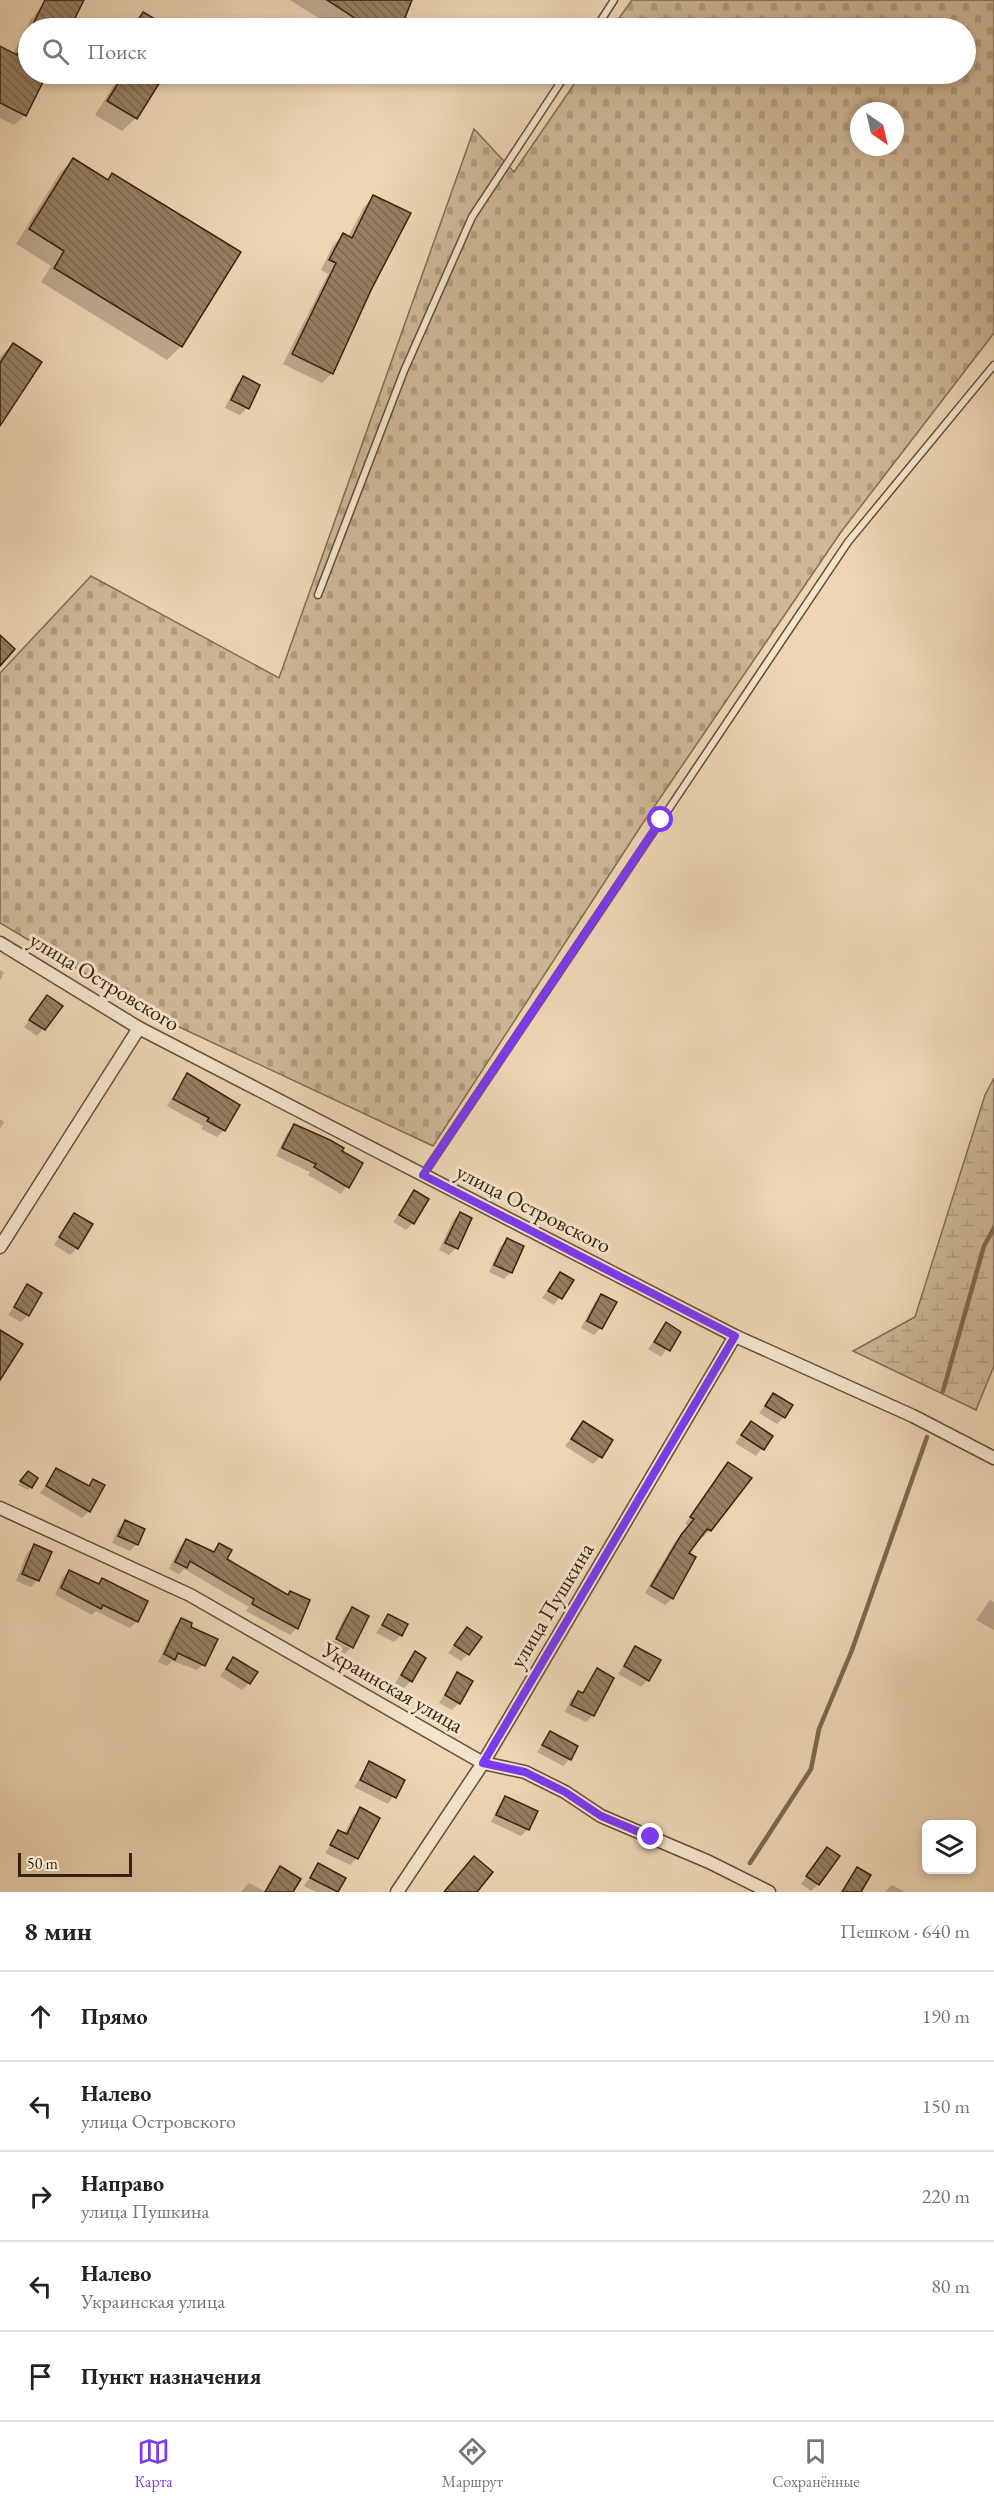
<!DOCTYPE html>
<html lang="ru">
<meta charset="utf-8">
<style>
body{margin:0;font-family:"EB Garamond",serif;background:#f6f6f6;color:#222}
.controls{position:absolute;right:18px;bottom:18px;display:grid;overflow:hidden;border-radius:9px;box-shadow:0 3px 9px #0003}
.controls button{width:54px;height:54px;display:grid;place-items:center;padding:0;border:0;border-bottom:2px solid #e0e0e0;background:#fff;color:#222;font:30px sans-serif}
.compass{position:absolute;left:850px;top:102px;width:54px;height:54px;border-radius:50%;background:#fff;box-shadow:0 3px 9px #0003;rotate:146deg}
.scale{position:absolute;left:18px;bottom:15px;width:114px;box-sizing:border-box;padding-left:6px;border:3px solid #37220c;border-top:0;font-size:16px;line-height:21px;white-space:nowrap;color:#37220c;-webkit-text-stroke:4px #f4e4ce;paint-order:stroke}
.stop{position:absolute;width:18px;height:18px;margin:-14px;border:4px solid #7c3aed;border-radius:50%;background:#fff}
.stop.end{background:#7c3aed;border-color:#fff;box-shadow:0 2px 6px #0008}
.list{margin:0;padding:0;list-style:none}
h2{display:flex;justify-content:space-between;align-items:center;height:78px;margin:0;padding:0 24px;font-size:26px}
h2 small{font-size:20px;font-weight:400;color:#767676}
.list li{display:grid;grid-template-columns:39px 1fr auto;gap:18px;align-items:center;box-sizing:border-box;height:90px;padding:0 24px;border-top:2px solid #e0e0e0}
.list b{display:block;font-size:22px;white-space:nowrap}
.list p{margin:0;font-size:20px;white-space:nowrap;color:#767676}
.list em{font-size:20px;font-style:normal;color:#767676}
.icon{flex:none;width:33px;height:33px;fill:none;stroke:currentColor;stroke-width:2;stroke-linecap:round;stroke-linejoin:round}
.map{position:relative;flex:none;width:994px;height:1892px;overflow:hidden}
.search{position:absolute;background:#fff;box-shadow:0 3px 9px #0003;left:18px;right:18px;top:18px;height:66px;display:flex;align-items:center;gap:15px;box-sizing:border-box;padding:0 21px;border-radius:33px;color:#767676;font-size:22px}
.sheet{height:528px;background:#fff}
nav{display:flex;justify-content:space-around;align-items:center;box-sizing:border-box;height:84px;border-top:2px solid #e0e0e0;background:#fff;font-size:16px;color:#767676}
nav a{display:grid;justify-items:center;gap:3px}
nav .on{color:#7c3aed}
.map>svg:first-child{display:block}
.wetland{fill:url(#wetland-marsh);stroke:#836c52;stroke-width:1.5}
.cemetery{fill:url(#cemetery-stones);stroke:#836c52;stroke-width:1.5;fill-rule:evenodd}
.shadow{fill:#0003}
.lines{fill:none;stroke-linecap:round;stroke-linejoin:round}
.stream{stroke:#80694f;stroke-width:4.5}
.building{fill:url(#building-back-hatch);stroke:#37220c;stroke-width:1.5}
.lane-casing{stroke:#654f36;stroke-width:9}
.street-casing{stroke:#654f36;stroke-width:15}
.lane{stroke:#f4e4ce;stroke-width:6}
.street{stroke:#f4e4ce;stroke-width:12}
.route{stroke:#7c3aed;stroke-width:8}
.labels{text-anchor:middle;stroke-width:6;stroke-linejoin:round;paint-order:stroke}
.street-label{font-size:22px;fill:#37220c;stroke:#f4e4ce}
</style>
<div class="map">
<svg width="994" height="1892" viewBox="0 0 994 1892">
<defs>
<pattern id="wetland-marsh" width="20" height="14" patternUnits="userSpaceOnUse" patternTransform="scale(1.5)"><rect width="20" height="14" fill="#cfb797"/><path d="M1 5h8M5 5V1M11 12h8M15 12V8" fill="none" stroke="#b29d81"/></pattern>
<pattern id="cemetery-stones" width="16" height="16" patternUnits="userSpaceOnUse" patternTransform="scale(1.5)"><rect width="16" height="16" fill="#cfb797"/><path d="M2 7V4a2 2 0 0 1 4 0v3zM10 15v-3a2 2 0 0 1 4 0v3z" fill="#b29d81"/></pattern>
<pattern id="building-back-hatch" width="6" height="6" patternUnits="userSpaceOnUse" patternTransform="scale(1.5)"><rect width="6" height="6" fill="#967f63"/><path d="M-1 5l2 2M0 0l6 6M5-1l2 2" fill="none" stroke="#7b6850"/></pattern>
</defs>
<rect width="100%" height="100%" fill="#eed5b4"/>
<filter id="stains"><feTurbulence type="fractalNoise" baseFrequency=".00333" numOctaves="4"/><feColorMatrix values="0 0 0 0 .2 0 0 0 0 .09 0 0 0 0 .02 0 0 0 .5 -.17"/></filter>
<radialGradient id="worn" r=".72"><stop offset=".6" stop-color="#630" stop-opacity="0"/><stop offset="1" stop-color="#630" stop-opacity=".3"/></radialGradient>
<polygon class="wetland" points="994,1078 994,1366 976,1410 853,1351 915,1317 985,1095"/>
<path class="cemetery" d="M632 0H994V333L841 532 641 826 433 1146 158 1017 0 923V673L91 576 279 678 474 129 514 172 581 74H966V28H612ZM859 111H895V147H859Z"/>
<g class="shadow">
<polygon points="47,0 83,0 68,28 28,28 28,74 46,74 25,115 14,125 0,118 0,50 13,54 31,19"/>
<polygon points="290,0 411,0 399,28 334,28"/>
<polygon points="144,14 167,28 130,28"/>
<polygon points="121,74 163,74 136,118 122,131 95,115"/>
<polygon points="73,160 107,181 113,175 181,346 167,360 41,282 51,266 16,244 59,174"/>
<polygon points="373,197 409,214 332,373 322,383 283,364 328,274 321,270 333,245 343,235 348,237 364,207"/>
<polygon points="13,344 0,423 0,357"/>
<polygon points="243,378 247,408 240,415 225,408 236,385"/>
<polygon points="0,970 4,972 0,981"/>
<polygon points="47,997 61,1006 37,1036 24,1027"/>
<polygon points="187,1075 224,1130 217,1137 201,1129 203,1126 167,1106"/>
<polygon points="0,1119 4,1122 0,1129"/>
<polygon points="294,1126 329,1142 361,1163 341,1194 308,1175 310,1172 276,1156 287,1133"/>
<polygon points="415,1191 413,1223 406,1230 393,1222"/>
<polygon points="460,1213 456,1248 449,1255 439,1250 453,1220"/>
<polygon points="74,1215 77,1248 70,1255 54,1245"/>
<polygon points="507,1240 511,1272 504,1279 489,1272 500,1247"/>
<polygon points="560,1273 572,1281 554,1305 542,1298"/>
<polygon points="27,1286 28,1315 21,1322 8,1315"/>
<polygon points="602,1295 601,1328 594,1335 581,1328 595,1302"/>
<polygon points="666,1324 679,1332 661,1357 648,1349"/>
<polygon points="773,1395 784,1417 777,1424 759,1413"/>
<polygon points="583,1423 600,1457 593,1464 565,1446"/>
<polygon points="751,1423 771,1437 756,1456 735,1443"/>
<polygon points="729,1464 710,1530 703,1537 701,1535 687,1553 694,1557 672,1599 665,1605 645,1593 674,1543 688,1526 685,1524"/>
<polygon points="57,1470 87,1487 94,1481 89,1511 82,1518 40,1493"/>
<polygon points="25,1476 31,1487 28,1490 18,1485"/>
<polygon points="125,1522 137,1544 130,1551 112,1543 118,1529"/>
<polygon points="186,1541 213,1552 220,1545 225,1559 297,1628 290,1635 246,1611 249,1607 184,1569 179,1574 169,1569 179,1548"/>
<polygon points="34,1546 38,1580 31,1587 16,1581 27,1553"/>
<polygon points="69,1571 98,1585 102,1580 137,1621 130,1628 96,1611 92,1615 55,1595 62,1578"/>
<polygon points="990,1600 994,1602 994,1630 976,1620"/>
<polygon points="352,1609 367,1616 351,1647 335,1637 345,1616"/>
<polygon points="388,1616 401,1635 394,1642 376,1633"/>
<polygon points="181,1620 204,1663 197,1670 172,1661 167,1666 158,1662 174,1627"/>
<polygon points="467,1629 468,1654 461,1661 448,1653"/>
<polygon points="333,1640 350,1648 345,1654 330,1646"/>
<polygon points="635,1648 648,1680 641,1687 618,1674"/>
<polygon points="415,1653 411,1681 404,1688 395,1683"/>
<polygon points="233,1658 249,1683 242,1690 220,1676"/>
<polygon points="597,1670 593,1715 586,1722 565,1712 571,1699 578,1692 581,1694"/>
<polygon points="457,1674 459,1703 452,1710 439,1703"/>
<polygon points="550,1733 570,1759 563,1766 537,1752"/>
<polygon points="370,1763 403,1781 388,1804 354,1787"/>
<polygon points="506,1798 528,1829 521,1836 491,1822 499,1805"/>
<polygon points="360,1809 357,1858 350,1865 325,1853 339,1832 344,1834 353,1816"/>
<polygon points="827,1849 818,1884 811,1891 801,1884"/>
<polygon points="318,1865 344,1879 337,1892 316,1892 304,1886"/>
<polygon points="280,1868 291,1892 277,1892 267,1886"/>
<polygon points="858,1869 859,1892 841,1892 851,1876"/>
<polygon points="249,1883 266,1892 241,1892"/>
<polygon points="892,1885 905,1892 885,1892"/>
</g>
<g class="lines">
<g class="stream">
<polyline points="943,1391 984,1246 994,1228"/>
<polyline points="750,1863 811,1769 819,1729 852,1650 927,1437"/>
</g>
</g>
<g class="building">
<polygon points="45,0 84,0 70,28 31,28"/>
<polygon points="327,0 412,0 401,28 370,28"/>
<polygon points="143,12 170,28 133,28"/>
<polygon points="28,33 28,74 47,74 26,116 0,103 0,46 17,55"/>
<polygon points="124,74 165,74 137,119 107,101"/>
<polygon points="73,158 108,180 112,173 241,252 182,347 54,268 64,251 29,229"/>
<polygon points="373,195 411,213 371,290 333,374 292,354 336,263 329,260 343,233 352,238"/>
<polygon points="13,343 42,362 0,426 0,363"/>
<polygon points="243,376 260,385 249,409 231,400"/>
<polygon points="0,635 15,649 0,666"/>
<polygon points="47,995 63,1006 45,1030 29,1020"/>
<polygon points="187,1073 240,1105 225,1131 207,1121 209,1118 173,1099"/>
<polygon points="294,1124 330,1140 344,1148 342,1151 363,1163 349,1188 314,1167 316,1164 282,1148"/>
<polygon points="414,1190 429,1199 414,1224 399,1215"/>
<polygon points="460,1212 472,1218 458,1249 445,1243"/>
<polygon points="74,1213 93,1224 78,1249 59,1237"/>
<polygon points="507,1238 524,1246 512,1273 494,1265"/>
<polygon points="560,1272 574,1280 562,1299 548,1291"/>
<polygon points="27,1284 42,1293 29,1316 14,1307"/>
<polygon points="601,1294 617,1302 602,1329 587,1321"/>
<polygon points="666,1322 681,1332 670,1351 654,1342"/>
<polygon points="0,1330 23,1344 0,1380"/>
<polygon points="773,1393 793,1405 785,1418 765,1406"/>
<polygon points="583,1421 613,1440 602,1458 571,1439"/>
<polygon points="751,1421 773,1436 764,1450 741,1435"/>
<polygon points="728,1462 752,1478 711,1531 707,1529 689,1553 696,1557 673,1599 651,1586 681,1535 694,1519 690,1517"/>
<polygon points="56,1468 89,1486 93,1479 105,1485 90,1512 46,1486"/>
<polygon points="28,1471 38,1478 32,1488 20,1481"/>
<polygon points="125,1520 145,1529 138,1545 118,1536"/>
<polygon points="186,1539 214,1552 219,1543 232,1550 227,1559 288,1595 290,1591 310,1600 298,1629 252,1604 254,1599 190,1561 187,1568 175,1562"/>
<polygon points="34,1544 52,1552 39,1581 22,1574"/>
<polygon points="69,1570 99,1584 102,1578 148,1601 138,1622 103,1605 101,1609 61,1588"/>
<polygon points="352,1607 369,1616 353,1648 336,1639"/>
<polygon points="388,1614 408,1624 402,1636 382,1625"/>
<polygon points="181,1618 192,1623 191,1627 218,1639 205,1666 178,1653 175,1660 164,1654"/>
<polygon points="467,1627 482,1637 469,1655 454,1645"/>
<polygon points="635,1646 661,1660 649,1681 624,1666"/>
<polygon points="415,1651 426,1658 412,1682 401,1675"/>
<polygon points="233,1657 258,1672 250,1684 226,1669"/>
<polygon points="597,1668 614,1678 594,1716 571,1705 578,1691 583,1693"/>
<polygon points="457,1672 473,1681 460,1704 445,1695"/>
<polygon points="550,1731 578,1746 571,1760 542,1745"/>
<polygon points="369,1761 405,1780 396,1798 360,1780"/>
<polygon points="505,1796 538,1811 529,1830 496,1815"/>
<polygon points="360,1807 380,1818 358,1859 330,1845 338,1830 347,1834"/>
<polygon points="827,1847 840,1856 819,1885 806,1876"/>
<polygon points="474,1856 493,1872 477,1892 444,1892"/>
<polygon points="318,1863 346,1878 338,1892 310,1878"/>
<polygon points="280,1866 301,1879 293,1892 265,1892"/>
<polygon points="857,1867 871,1875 861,1892 842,1892"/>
</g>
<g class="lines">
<g class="lane-casing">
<g id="lane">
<polyline points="596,28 614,0"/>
<polyline points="318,595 404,371 472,217 566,74"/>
<polyline points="423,1175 848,542 994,365"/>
</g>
</g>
<g class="street-casing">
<g id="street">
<polyline points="0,943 139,1028 735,1336 913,1416 994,1458"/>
<polyline points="0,1247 139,1028"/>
<polyline points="0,1508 190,1595 483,1763 525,1772 565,1792 601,1816 709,1862 769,1892"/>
<polyline points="397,1892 483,1763 735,1336"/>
</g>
</g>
<use href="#lane" class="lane"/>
<use href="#street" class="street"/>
</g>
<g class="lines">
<polyline class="route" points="651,1837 601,1816 565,1792 525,1772 483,1763 735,1336 423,1175 661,820"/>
</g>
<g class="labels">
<g class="street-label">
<text transform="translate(105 981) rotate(31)" y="8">улица Островского</text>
<text transform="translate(534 1208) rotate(27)" y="8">улица Островского</text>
<text transform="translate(551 1605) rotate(-59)" y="8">улица Пушкина</text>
<text transform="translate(393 1687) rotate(30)" y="8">Украинская улица</text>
</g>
</g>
<rect width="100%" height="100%" filter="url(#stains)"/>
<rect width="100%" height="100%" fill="url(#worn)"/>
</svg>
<div class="controls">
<button><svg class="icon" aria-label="layers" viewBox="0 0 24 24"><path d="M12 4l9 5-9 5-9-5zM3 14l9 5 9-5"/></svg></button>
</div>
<svg class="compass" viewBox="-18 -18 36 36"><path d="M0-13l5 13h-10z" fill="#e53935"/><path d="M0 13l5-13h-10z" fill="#767676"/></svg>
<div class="scale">50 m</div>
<div class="stop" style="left:661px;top:820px"></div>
<div class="stop end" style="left:651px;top:1837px"></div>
<div class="search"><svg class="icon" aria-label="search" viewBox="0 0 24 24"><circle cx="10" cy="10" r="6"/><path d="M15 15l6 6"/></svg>Поиск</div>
</div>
<section class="sheet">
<h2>8 мин<small>Пешком · 640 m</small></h2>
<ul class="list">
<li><svg class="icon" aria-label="ahead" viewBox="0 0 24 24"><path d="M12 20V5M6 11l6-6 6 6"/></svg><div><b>Прямо</b></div><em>190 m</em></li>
<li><svg class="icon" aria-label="left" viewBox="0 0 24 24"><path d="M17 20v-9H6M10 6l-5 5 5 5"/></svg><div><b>Налево</b><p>улица Островского</p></div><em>150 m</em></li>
<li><svg class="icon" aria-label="right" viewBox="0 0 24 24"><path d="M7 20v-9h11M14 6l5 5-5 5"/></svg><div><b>Направо</b><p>улица Пушкина</p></div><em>220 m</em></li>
<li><svg class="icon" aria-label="left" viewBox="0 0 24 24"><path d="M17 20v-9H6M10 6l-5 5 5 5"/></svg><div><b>Налево</b><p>Украинская улица</p></div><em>80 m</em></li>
<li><svg class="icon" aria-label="arrive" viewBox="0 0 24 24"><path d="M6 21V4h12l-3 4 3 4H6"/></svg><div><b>Пункт назначения</b></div></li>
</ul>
</section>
<nav>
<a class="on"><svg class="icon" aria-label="map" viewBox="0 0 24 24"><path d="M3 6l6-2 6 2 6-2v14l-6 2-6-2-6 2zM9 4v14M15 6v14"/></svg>Карта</a>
<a><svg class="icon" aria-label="directions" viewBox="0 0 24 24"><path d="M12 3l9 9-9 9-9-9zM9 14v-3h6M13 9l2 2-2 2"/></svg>Маршрут</a>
<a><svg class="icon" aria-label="saved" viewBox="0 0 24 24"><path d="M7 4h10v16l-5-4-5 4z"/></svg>Сохранённые</a>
</nav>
